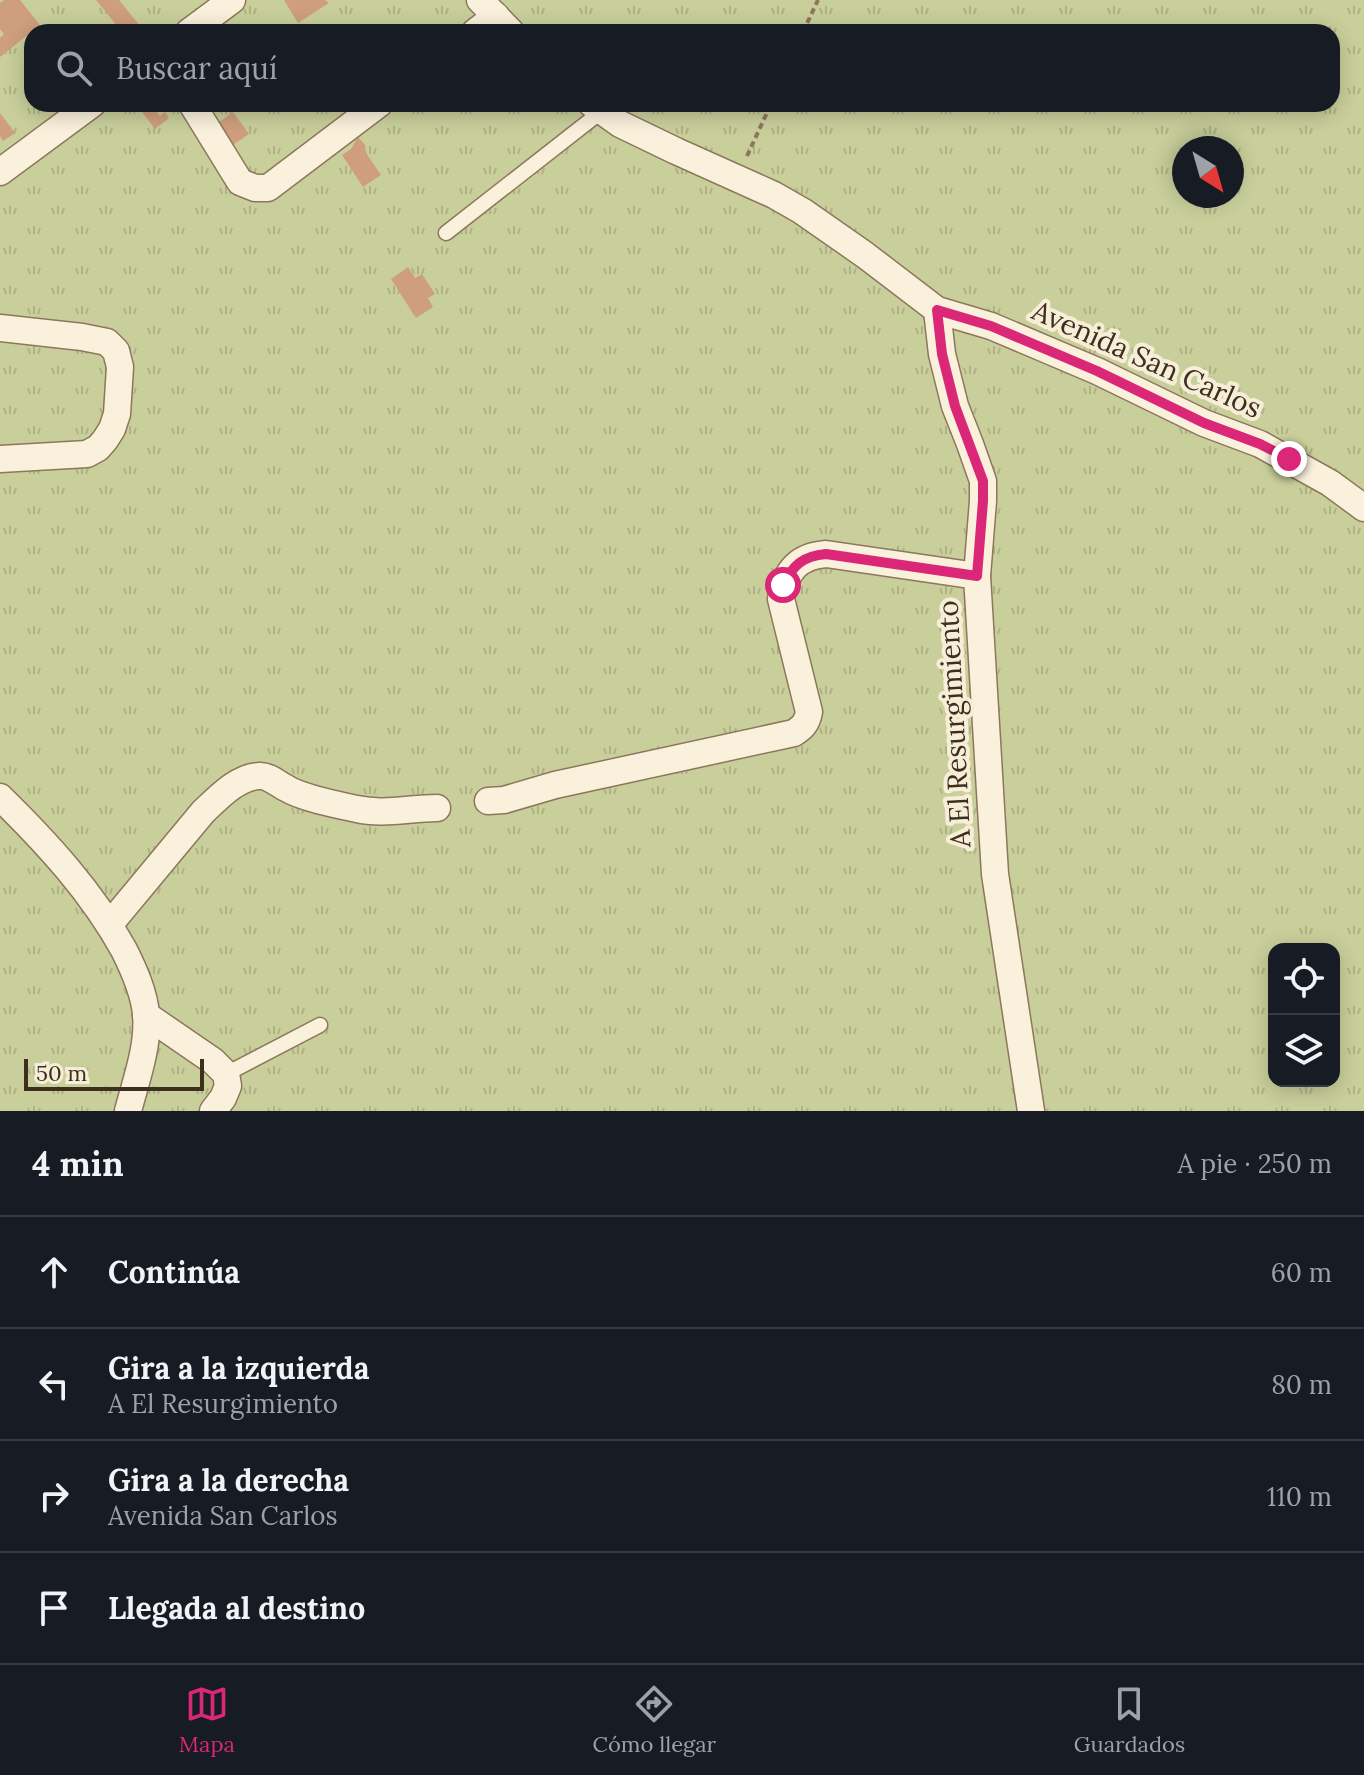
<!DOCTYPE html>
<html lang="es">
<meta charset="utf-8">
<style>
body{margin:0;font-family:Lora,serif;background:#20242c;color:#f1f3f6}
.controls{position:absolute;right:24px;bottom:24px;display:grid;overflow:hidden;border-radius:16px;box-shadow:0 4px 20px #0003}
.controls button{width:72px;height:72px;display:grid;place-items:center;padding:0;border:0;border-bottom:2px solid #363941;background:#171b24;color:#f1f3f6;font:40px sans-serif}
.compass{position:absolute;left:1172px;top:136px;width:72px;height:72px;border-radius:50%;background:#171b24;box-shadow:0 4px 20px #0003;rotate:143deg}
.scale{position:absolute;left:24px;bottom:20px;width:180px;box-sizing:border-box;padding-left:8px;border:4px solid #3d2e20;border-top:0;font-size:22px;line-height:28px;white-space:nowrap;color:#3d2e20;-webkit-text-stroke:6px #f7eed8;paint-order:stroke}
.stop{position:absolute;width:24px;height:24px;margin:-18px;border:6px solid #db2777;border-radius:50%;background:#fff}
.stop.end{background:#db2777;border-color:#fff;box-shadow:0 2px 8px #0008}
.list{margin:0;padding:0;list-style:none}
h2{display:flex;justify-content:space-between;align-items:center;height:104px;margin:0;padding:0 32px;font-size:34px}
h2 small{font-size:26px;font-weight:400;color:#9ea1a6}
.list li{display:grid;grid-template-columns:52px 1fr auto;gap:24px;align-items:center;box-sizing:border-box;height:112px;padding:0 32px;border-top:2px solid #363941}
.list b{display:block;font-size:30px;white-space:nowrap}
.list p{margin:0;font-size:26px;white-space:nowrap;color:#9ea1a6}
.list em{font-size:26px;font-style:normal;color:#9ea1a6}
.icon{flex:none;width:44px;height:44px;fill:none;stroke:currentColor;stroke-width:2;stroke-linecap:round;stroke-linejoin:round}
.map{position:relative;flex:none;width:1364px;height:1111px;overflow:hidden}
.search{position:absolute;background:#171b24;box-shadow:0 4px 20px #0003;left:24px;right:24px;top:24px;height:88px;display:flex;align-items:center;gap:20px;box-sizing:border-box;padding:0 28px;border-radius:24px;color:#9ea1a6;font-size:30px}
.sheet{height:552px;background:#171b24}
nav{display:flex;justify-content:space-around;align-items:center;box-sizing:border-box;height:112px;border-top:2px solid #363941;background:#171b24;font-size:22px;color:#9ea1a6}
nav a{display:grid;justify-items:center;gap:4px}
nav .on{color:#db2777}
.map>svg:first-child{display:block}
.park{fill:url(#park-tufts);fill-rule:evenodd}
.building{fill:#cf9f7d}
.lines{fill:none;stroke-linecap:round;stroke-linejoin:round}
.service-casing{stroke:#8d765c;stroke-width:17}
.minor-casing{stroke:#8d765c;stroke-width:29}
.path{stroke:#8d765c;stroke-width:4;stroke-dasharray:6 4;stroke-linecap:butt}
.service{stroke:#faf1dc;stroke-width:14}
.minor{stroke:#faf1dc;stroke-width:26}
.route{stroke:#db2777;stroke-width:10}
.labels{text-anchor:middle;stroke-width:8;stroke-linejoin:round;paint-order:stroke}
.street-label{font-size:28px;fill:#3d2e20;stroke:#f7eed8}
</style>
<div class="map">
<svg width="1364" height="1111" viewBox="0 0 1364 1111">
<defs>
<pattern id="park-tufts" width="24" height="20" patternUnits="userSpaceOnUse" patternTransform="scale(2)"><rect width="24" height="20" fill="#c9cf9b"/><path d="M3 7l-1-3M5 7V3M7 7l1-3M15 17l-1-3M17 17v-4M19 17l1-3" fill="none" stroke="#aeb285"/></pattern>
</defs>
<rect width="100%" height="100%" fill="#f0e4c8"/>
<path class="park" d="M0 0H1364V1111H0ZM32 32H1332V104H32ZM1184 148H1232V196H1184ZM1274 949H1334V1081H1274Z"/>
<g class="building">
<polygon points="4,0 20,0 40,25 0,57 0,38 4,34 0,29 0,3"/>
<polygon points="96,0 119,0 145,32 122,32"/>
<polygon points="284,0 325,0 329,3 298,23"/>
<polygon points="136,104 150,104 160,116 165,112 169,118 155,129"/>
<polygon points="233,112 249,134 227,149 212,127"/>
<polygon points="0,113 15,133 3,141 0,136"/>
<polygon points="358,137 366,146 364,150 381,175 363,187 342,155 351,149"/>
<polygon points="408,267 415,278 422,274 435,294 428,298 433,307 416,318 391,279"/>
</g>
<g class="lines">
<g class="service-casing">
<g id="service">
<polyline points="446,233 602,111"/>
<polyline points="226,1074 320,1025"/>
</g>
</g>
<g class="minor-casing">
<g id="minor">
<polyline points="480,0 511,32"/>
<polyline points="189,32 232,0"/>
<polyline points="475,32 496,16"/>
<polyline points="192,104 240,182 255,188 268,188 379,104"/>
<polyline points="592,104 620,124 676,151 774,195 802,211 865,255 937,310 991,326 1097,371 1204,423 1260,444 1330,483 1364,508"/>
<polyline points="0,172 92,104"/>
<polyline points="937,310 942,354 955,406 970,444 983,481 983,501 977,576 995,874 1031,1111"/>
<polyline points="0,328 82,337 107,342 116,351 120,367 117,414 112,429 105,440 98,448 87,454 0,459"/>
<path d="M0 797C47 843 92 892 124 950 134 970 144 992 146 1014 149 1046 136 1080 128 1111"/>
<path d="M488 801 504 800 555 785 794 733C803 727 807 723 809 712L781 599C785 572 798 556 826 554L977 576"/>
<path d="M110 924 203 812C218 798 237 777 259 776 268 775 278 784 286 788 302 798 338 805 357 809 383 815 410 808 437 808"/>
<polyline points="146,1015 213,1061 226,1074 228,1086 223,1098 213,1111"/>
</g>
</g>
<g class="path">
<polyline points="803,32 818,0"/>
<polyline points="747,156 771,104"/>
</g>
<use href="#service" class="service"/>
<use href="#minor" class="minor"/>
</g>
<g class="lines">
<path class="route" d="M783 585C793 565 803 556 826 554L977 576 983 501V481L955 406 942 354 937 310 991 326 1097 371 1204 423 1260 444 1289 459"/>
</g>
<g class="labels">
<g class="street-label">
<text transform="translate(1147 359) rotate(24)" y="10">Avenida San Carlos</text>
<text transform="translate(954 724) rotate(-93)" y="10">A El Resurgimiento</text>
</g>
</g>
</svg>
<div class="controls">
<button><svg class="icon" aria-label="locate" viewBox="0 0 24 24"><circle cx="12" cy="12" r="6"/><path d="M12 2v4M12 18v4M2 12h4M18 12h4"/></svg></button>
<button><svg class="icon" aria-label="layers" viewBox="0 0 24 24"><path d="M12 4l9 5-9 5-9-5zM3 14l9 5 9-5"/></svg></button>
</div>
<svg class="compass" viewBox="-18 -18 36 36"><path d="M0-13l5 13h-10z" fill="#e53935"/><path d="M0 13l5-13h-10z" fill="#9ea1a6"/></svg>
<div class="scale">50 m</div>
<div class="stop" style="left:783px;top:585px"></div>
<div class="stop end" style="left:1289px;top:459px"></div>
<div class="search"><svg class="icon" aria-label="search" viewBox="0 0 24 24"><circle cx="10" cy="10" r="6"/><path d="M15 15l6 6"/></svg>Buscar aquí</div>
</div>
<section class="sheet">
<h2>4 min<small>A pie · 250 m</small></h2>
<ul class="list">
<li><svg class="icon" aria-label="ahead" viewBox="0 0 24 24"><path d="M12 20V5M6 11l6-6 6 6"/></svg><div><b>Continúa</b></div><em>60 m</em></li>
<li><svg class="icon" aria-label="left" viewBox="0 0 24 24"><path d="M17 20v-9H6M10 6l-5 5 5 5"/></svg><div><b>Gira a la izquierda</b><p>A El Resurgimiento</p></div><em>80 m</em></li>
<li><svg class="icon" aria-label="right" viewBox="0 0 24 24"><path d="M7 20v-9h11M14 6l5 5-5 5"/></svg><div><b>Gira a la derecha</b><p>Avenida San Carlos</p></div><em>110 m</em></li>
<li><svg class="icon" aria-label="arrive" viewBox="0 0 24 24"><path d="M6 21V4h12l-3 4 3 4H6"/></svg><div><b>Llegada al destino</b></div></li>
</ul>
</section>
<nav>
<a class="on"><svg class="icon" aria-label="map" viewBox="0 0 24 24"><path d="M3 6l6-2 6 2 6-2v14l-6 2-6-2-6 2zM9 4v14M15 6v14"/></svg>Mapa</a>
<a><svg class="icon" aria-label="directions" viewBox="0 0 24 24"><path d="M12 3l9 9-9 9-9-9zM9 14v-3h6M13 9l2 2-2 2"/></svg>Cómo llegar</a>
<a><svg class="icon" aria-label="saved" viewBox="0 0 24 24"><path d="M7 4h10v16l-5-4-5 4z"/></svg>Guardados</a>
</nav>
